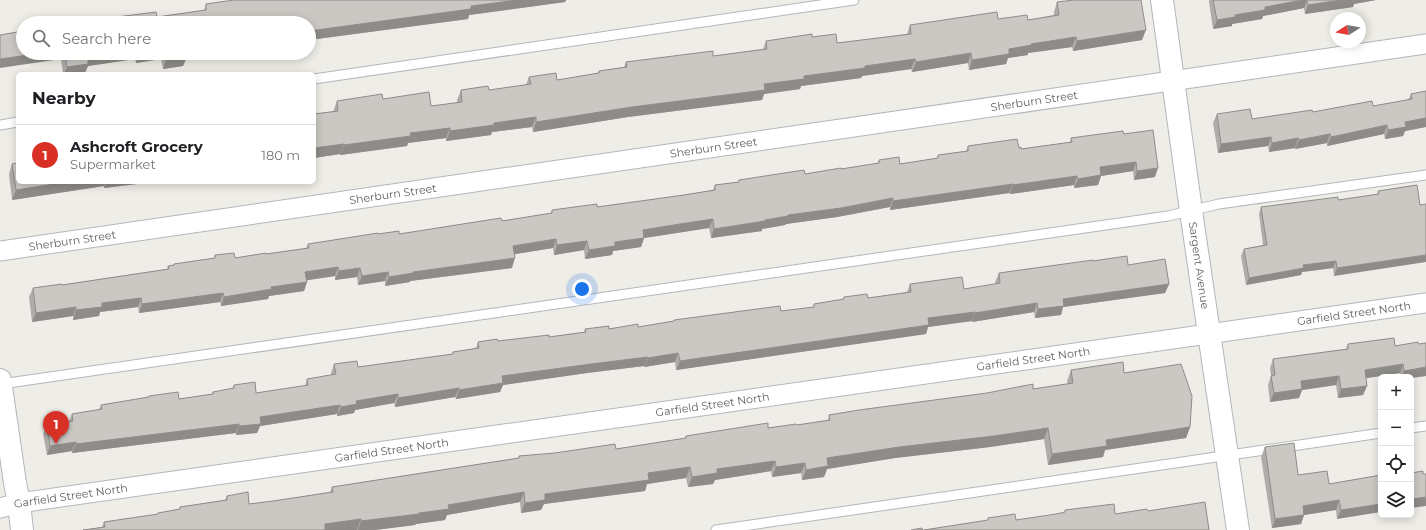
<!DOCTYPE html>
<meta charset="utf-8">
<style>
body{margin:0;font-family:Montserrat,sans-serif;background:#f6f6f6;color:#202124}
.controls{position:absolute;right:12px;bottom:12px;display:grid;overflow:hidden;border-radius:6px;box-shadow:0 2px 10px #0003}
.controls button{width:36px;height:36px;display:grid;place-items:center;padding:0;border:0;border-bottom:1px solid #e0e0e0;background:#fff;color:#202124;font:20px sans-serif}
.compass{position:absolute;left:1330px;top:12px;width:36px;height:36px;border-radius:50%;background:#fff;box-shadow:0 2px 10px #0003;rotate:259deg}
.you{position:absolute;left:582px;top:289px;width:14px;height:14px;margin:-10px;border:3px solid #fff;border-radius:50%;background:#1a73e8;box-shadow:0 0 0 6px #1a73e833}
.badge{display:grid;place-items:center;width:26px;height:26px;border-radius:50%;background:#d93025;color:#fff;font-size:13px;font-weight:700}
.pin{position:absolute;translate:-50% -33px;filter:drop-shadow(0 1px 2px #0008)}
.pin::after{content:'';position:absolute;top:21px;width:14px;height:12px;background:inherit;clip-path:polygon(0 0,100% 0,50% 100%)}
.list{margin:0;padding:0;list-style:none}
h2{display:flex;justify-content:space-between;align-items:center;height:52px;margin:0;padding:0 16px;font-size:17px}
h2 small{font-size:13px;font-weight:400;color:#757577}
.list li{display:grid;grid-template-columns:26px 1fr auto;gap:12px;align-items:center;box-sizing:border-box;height:60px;padding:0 16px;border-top:1px solid #e0e0e0}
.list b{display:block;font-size:15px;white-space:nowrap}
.list p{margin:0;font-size:13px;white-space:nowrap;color:#757577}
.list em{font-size:13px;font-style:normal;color:#757577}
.icon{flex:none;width:22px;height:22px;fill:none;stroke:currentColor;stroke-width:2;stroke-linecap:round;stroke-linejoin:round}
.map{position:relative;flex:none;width:1426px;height:530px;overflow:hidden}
.search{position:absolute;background:#fff;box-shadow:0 2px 10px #0003;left:16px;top:16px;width:300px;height:44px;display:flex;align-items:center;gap:10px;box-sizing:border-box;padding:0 14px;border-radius:22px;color:#757577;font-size:15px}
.panel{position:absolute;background:#fff;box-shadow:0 2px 10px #0003;left:16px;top:72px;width:300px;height:112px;border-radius:6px}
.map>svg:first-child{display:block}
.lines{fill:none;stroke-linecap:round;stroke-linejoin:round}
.lane-casing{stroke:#b4b7ba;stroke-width:11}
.street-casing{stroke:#b4b7ba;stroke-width:21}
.secondary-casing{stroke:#b3b6ba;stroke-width:24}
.lane{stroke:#fff;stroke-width:9}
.street{stroke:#fff;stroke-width:19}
.secondary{stroke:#fff;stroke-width:22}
.wall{fill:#afaca9}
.shaded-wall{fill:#8e8c89}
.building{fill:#cbc8c4;stroke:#8e8c89}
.labels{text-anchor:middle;stroke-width:3;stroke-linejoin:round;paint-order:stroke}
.street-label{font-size:11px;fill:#5e6266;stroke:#fff}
</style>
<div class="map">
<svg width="1426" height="530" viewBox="0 0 1426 530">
<rect width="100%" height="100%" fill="#efede7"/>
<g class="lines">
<g class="lane-casing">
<g id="lane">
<polyline points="314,79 854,0"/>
<polyline points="0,125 18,122"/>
<polyline points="1,384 1168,216 1219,204 1426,175"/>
<polyline points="1411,428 1426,426"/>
<polyline points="716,530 1381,433"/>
</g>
</g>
<g class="street-casing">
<g id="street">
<path id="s1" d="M0 251 1426 44"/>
<path id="s2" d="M0 508 19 503 1426 303"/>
</g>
</g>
<g class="secondary-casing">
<g id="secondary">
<path id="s3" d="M1162 0 1191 211 1238 530"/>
<polyline points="0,380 15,483 19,503 22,530"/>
</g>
</g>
<use href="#lane" class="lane"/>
<use href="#street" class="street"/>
<use href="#secondary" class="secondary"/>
</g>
<g class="wall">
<polygon points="234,0 566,0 565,2 469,15 468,19 309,40 309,23 93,23 93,20 157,17 204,10 206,4"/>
<polygon points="1209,0 1376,0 1354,4 1353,7 1305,14 1304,8 1263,16 1262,19 1232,24 1232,26 1213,29 1209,2"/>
<polygon points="1057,2 1142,40 1073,51 1072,47 1028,53 1028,55 1008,58 1006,64 969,70 968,63 912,72 911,69 862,76 861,78 801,86 800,89 764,94 762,100 628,117 533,132 532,127 492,132 491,135 446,141 446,138 408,143 407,146 340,155 340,154 314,158 314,114 333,112 337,101 383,99 431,106 457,103 457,100 461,90 489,90 526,85 529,77 557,80 598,73 599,71 624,67 626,62 713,56 763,49 766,41 812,37 837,43 907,34 910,25 998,19 1028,20 1054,15 1054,12"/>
<polygon points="23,53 223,53 186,59 183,66 163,69 161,59 136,63 135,59 88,66 85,73 78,74 63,74 61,59"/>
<polygon points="1426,91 1426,127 1405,131 1403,136 1385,139 1384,134 1327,146 1327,143 1295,149 1295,148 1269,152 1268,146 1218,153 1213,123 1217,114 1252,119 1373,106 1408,100 1411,94"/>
<polygon points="1124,134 1155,177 1134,180 1133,171 1101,176 1098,185 1074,188 1074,185 1010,194 1009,193 890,210 890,207 837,217 786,224 785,225 762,229 762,231 711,238 709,228 677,233 644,238 641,247 613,251 612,255 585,259 584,250 554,255 553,248 514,254 512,268 410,281 410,282 385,286 385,281 358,285 357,277 335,280 335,276 307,280 307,282 304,291 269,296 268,299 221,306 220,302 139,313 138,307 100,312 99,316 73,320 73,316 32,322 29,297 33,288 62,285 167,269 168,266 173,265 174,264 214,258 215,255 235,258 266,254 306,248 308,244 378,234 399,234 502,221 551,213 552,210 597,207 684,195 713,190 715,185 738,182 739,180 805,174 877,164 879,160 900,164 937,158 938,155 966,151 968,146 1019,148 1021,149 1070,142 1071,138"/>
<polygon points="12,164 18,182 153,182 104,188 104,186 12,200 9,174"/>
<polygon points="1417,185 1334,276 1333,268 1302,272 1301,275 1246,285 1241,256 1244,249 1263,245 1259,214 1261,207 1338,200 1377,195 1378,191"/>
<polygon points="1093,261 1128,265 1169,284 1165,293 1063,307 1061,315 1035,318 1034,312 972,322 972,321 928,327 926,334 676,370 675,362 644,367 644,366 587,373 503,385 500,392 456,399 455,397 395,407 394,403 355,410 354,413 337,416 337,414 260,426 257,433 236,435 236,433 72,453 72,451 47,455 43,434 47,425 69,421 72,414 99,410 101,405 149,397 149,396 179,399 212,394 213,392 232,389 234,385 256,393 305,386 307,379 331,375 331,373 334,364 358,367 452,354 453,352 476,348 478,342 498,341 549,337 584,332 585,329 638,327 673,321 674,320 781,311 813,307 814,304 843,299 844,297 868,298 907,292 910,284 964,289 996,284 995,282 999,273"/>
<polygon points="1348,344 1395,346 1426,376 1411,378 1411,377 1400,377 1400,373 1366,378 1367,386 1363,395 1338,398 1336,385 1302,390 1299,398 1270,402 1268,385 1271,376 1270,368 1273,359 1346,349"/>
<polygon points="1071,370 1124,373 1190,427 1186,438 1105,450 1103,457 1048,465 1044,439 990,447 895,458 827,469 824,477 802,480 801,473 772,477 771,471 715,480 713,484 688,487 686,478 647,484 645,491 544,504 541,510 521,513 520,502 447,515 445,520 416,524 415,525 375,530 83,530 102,527 104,522 157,515 158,513 179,510 180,507 225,500 227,496 249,504 273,501 330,492 332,487 518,458 519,456 616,449 685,438 686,436 797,425 828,420 829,415 1033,389 1068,384 1067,381"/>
<polygon points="1265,447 1298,475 1329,484 1381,475 1337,519 1336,510 1304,515 1301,524 1272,528 1261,457"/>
</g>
<g class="shaded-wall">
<polygon points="518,0 566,0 565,2 469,15 468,19 309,40 309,31 471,6"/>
<polygon points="1303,0 1307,0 1304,8 1263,16 1262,19 1232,24 1232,26 1213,29 1217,20 1265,7"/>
<polygon points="1341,0 1376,0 1354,4 1353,7 1305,14 1308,5"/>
<polygon points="1146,30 1142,40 1073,51 1077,41"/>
<polygon points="1076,37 1072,47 1028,53 1028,55 1008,58 1006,64 969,70 972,60 1009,49 1031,44"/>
<polygon points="42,53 63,53 61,59 0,68 0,59"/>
<polygon points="118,53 138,53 135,59 88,66 85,73 78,74 64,74 67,67 88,57"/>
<polygon points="144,53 163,53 161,59 136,63 139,54"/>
<polygon points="185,53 223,53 186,59 183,66 163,69 166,60"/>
<polygon points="971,53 968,63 912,72 916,62"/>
<polygon points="915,59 911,69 862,76 861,78 801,86 800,89 764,94 762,100 628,117 533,132 536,122 764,84 804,76 865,66"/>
<polygon points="536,117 532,127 492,132 491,135 446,141 450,131 494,123"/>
<polygon points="1426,118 1426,127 1405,131 1403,136 1385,139 1388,130 1405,122"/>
<polygon points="1387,125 1384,134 1327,146 1331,137"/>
<polygon points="450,128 446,138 408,143 407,146 340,155 344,145 410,133"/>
<polygon points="1330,134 1327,143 1295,149 1299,140"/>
<polygon points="1271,137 1268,146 1218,153 1221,144"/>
<polygon points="1298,138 1295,148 1269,152 1272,143"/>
<polygon points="344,144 340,154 314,158 314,148"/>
<polygon points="1136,162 1133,171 1101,176 1098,185 1074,188 1078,179 1100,167"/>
<polygon points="1158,168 1155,177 1134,180 1137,171"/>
<polygon points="1077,176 1074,185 1010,194 1013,185"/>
<polygon points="67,182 105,182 104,186 12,200 16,190"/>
<polygon points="106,182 153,182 104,188"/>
<polygon points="1013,184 1009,193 890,210 893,201"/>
<polygon points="893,198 890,207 837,217 786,224 785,225 762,229 762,231 711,238 714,229 765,220 788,215"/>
<polygon points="713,219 709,228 644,238 641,247 613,251 612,255 585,259 589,250 615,242 643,230"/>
<polygon points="556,239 553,248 510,255 513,246"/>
<polygon points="587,241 584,250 554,255 557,245"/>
<polygon points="1426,255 1426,262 1334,276 1337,268"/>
<polygon points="515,258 512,268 410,281 410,282 385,286 389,277 413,272"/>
<polygon points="1336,261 1333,268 1302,272 1301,275 1246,285 1249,278 1303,265"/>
<polygon points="338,267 335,276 302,281 305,272"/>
<polygon points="360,268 357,277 335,280 339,271"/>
<polygon points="388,272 385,281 358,285 362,276"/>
<polygon points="307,282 304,291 269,296 268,299 221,306 224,297 271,287"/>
<polygon points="1169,284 1165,293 1063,307 1061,315 1035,318 1038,309 1063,299"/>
<polygon points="223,293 220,302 139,313 142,304"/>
<polygon points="141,298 138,307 100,312 99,316 73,320 76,310 102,303"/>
<polygon points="1037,303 1034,312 972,322 975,313"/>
<polygon points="76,307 73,316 32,322 36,313"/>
<polygon points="975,312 972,321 928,327 926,334 676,370 680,361 928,318"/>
<polygon points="678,353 675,362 644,367 648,358"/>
<polygon points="648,357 644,366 587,373 503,385 500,392 456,399 459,390 502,376 591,364"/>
<polygon points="1403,364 1400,373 1361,379 1365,370"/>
<polygon points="1426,367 1426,376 1411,378 1411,377 1402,377 1404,371"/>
<polygon points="1339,376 1336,385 1302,390 1299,398 1270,402 1274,393 1301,381"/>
<polygon points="1367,386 1363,395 1338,398 1341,389"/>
<polygon points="459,388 455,397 395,407 398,398"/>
<polygon points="398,394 394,403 355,410 354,413 337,416 341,407 356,401"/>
<polygon points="340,405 337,414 260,426 257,433 236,435 239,426 260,417"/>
<polygon points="239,424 236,433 72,453 76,444"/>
<polygon points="1190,427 1186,438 1105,450 1103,457 1048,465 1052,454 1106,440"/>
<polygon points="1048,428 1044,439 990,447 895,458 827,469 824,477 802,480 806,470 827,458 899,447"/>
<polygon points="76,442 72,451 47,455 50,446"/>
<polygon points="775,461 771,471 715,480 713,484 688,487 692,477 717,469"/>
<polygon points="805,463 801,473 772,477 776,467"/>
<polygon points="690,467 686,478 647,484 645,491 544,504 541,510 521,513 525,503 545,494 648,473"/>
<polygon points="524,492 520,502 447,515 445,520 416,524 415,525 375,530 358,530 361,521 419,513 448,505"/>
<polygon points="1426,497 1426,506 1411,508 1411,499"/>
<polygon points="1339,500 1336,510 1304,515 1301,524 1272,528 1275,519 1303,506"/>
<polygon points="1381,504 1381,512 1337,519 1341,510"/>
<polygon points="361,519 357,530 323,530 325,524"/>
</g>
<g class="building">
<polygon points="234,0 518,0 471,6 471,9 309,31 309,23 94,23 93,20 156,12 157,17 206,10 206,4"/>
<polygon points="1074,0 1141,0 1146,30 1077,41 1076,37 1031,44 1032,45 1009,49 1009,54 972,60 971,53 916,62 915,59 865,66 865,68 804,76 804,79 764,84 765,90 632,107 536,122 536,117 494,123 494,125 450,131 450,128 410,133 411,136 344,145 344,144 314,148 314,114 338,111 337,101 382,94 383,99 429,92 431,106 462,102 461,90 488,86 489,90 531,84 529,77 556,73 557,80 599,73 599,71 627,67 626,62 713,51 713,56 767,49 766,41 812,34 812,37 836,34 837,43 911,34 910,25 997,12 998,19 1027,15 1028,20 1059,15 1057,2"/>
<polygon points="1213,0 1303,0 1265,7 1265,10 1235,15 1235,17 1217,20"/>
<polygon points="1307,0 1341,0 1308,5"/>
<polygon points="23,31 23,53 42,53 0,59 0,35"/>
<polygon points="65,53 118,53 88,57 88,64 67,67"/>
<polygon points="165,53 186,53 187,57 166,60"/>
<polygon points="1426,91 1426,118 1405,122 1406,127 1388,130 1387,125 1331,137 1330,134 1299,140 1298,138 1272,143 1271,137 1221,144 1217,114 1250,109 1252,119 1312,110 1313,112 1372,101 1373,106 1412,99 1411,94"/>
<polygon points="1153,130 1158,168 1137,171 1136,162 1100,167 1101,175 1078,179 1077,176 1013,185 1013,184 893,201 893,198 841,208 788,215 788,216 765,220 765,221 714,229 713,219 680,224 643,230 644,238 615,242 615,246 589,250 587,241 557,245 556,239 513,246 515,258 413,272 413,273 389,277 388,272 362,276 360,268 339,271 338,267 305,272 307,282 271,287 272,289 224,297 223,293 142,304 141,298 102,303 102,307 76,310 76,307 36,313 33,288 62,284 62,285 169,269 168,266 174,265 174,264 215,258 215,255 234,253 235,258 266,253 266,254 309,248 308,244 378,233 378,234 399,231 399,234 501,218 502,221 552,213 552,210 597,204 597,207 684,195 715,190 715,185 739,182 739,180 804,170 805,174 841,168 841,169 879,163 879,160 899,157 900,164 938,158 938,155 968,151 968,146 1017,139 1019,148 1021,147 1021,149 1072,142 1071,138 1123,131 1124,134"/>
<polygon points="18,163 18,182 67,182 16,190 12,164"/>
<polygon points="1417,185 1420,205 1426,204 1426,255 1337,268 1336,261 1303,265 1304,268 1249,278 1244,249 1267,245 1261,207 1338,197 1338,200 1379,194 1378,191"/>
<polygon points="1127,256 1128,265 1165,259 1169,284 1063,299 1064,306 1038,309 1037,303 975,313 975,312 928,318 929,325 680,361 678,353 648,358 648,357 591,364 502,376 503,383 459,390 459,388 398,398 398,394 356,401 357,404 341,407 340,405 260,417 261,424 239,426 239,424 76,444 76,442 50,446 47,425 73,421 72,414 102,409 101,405 149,397 149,396 178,392 179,399 213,394 213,392 234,388 234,385 255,382 256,393 308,385 307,379 336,374 334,364 357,361 358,367 453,354 453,352 479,348 478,342 497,339 498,341 549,335 549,337 586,332 585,329 609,326 609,329 638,324 638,327 674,321 674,320 780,306 781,311 814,307 814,304 844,299 844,297 867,294 868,298 911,292 910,284 962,277 964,289 1000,283 999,273 1093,260 1093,261"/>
<polygon points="1394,338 1395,346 1418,342 1418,344 1426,343 1426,367 1404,371 1403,364 1365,370 1367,386 1341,389 1339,376 1301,381 1302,389 1274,393 1271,376 1275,375 1273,359 1348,349 1348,344"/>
<polygon points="1123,362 1124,373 1181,364 1192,396 1190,427 1106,440 1107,446 1052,454 1048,428 994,436 899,447 827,458 828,466 806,470 805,463 776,467 775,461 717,469 717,473 692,477 690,467 648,473 649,480 545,494 545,500 525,503 524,492 448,505 449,509 419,513 419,514 361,521 361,519 325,524 325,530 83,530 105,527 104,522 158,514 158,513 180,509 180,507 227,500 227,496 248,492 249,504 273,501 333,492 332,487 519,458 519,456 555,453 615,444 616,449 686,438 686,436 768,423 768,428 796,424 797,425 830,420 829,415 859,410 987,393 1033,384 1033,389 1073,383 1071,370"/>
<polygon points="1294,443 1298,475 1327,471 1329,484 1381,475 1381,504 1341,510 1339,500 1303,506 1304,515 1275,519 1265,447"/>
<polygon points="1423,471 1423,474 1426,474 1426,497 1411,499 1411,473"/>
<polygon points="1205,502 1209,530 924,530 988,520 988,518 1015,514 1016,520 1056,514 1065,512 1065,510 1114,504 1115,514 1147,509 1148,511"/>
<polygon points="922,528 923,530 911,530"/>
</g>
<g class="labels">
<g class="street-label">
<text dy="4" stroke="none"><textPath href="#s1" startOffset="1045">Sherburn Street</textPath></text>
<text dy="4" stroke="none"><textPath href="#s1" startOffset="721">Sherburn Street</textPath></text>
<text dy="4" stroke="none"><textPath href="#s1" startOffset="397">Sherburn Street</textPath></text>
<text dy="4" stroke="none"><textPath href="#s1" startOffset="73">Sherburn Street</textPath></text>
<text dy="4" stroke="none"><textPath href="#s3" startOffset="268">Sargent Avenue</textPath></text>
<text dy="4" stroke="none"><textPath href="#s2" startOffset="1368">Garfield Street North</textPath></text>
<text dy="4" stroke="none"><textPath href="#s2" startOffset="1044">Garfield Street North</textPath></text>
<text dy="4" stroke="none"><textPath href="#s2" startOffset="720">Garfield Street North</textPath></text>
<text dy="4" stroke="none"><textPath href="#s2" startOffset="396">Garfield Street North</textPath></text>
<text dy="4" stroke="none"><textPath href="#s2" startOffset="72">Garfield Street North</textPath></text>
</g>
</g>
</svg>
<div class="controls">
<button>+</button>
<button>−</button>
<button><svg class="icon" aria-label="locate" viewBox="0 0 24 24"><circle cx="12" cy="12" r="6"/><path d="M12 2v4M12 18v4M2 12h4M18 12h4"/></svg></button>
<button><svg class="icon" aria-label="layers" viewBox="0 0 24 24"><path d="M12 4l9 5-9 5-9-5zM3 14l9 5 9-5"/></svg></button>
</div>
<svg class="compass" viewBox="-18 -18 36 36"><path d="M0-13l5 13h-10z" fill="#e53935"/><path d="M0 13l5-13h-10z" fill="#757577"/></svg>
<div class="you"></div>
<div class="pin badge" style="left:56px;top:444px">1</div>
<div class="search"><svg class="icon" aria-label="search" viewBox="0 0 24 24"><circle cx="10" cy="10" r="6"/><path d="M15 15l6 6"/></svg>Search here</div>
<section class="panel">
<h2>Nearby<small></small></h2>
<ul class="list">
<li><span class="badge">1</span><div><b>Ashcroft Grocery</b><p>Supermarket</p></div><em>180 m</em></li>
</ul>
</section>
</div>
